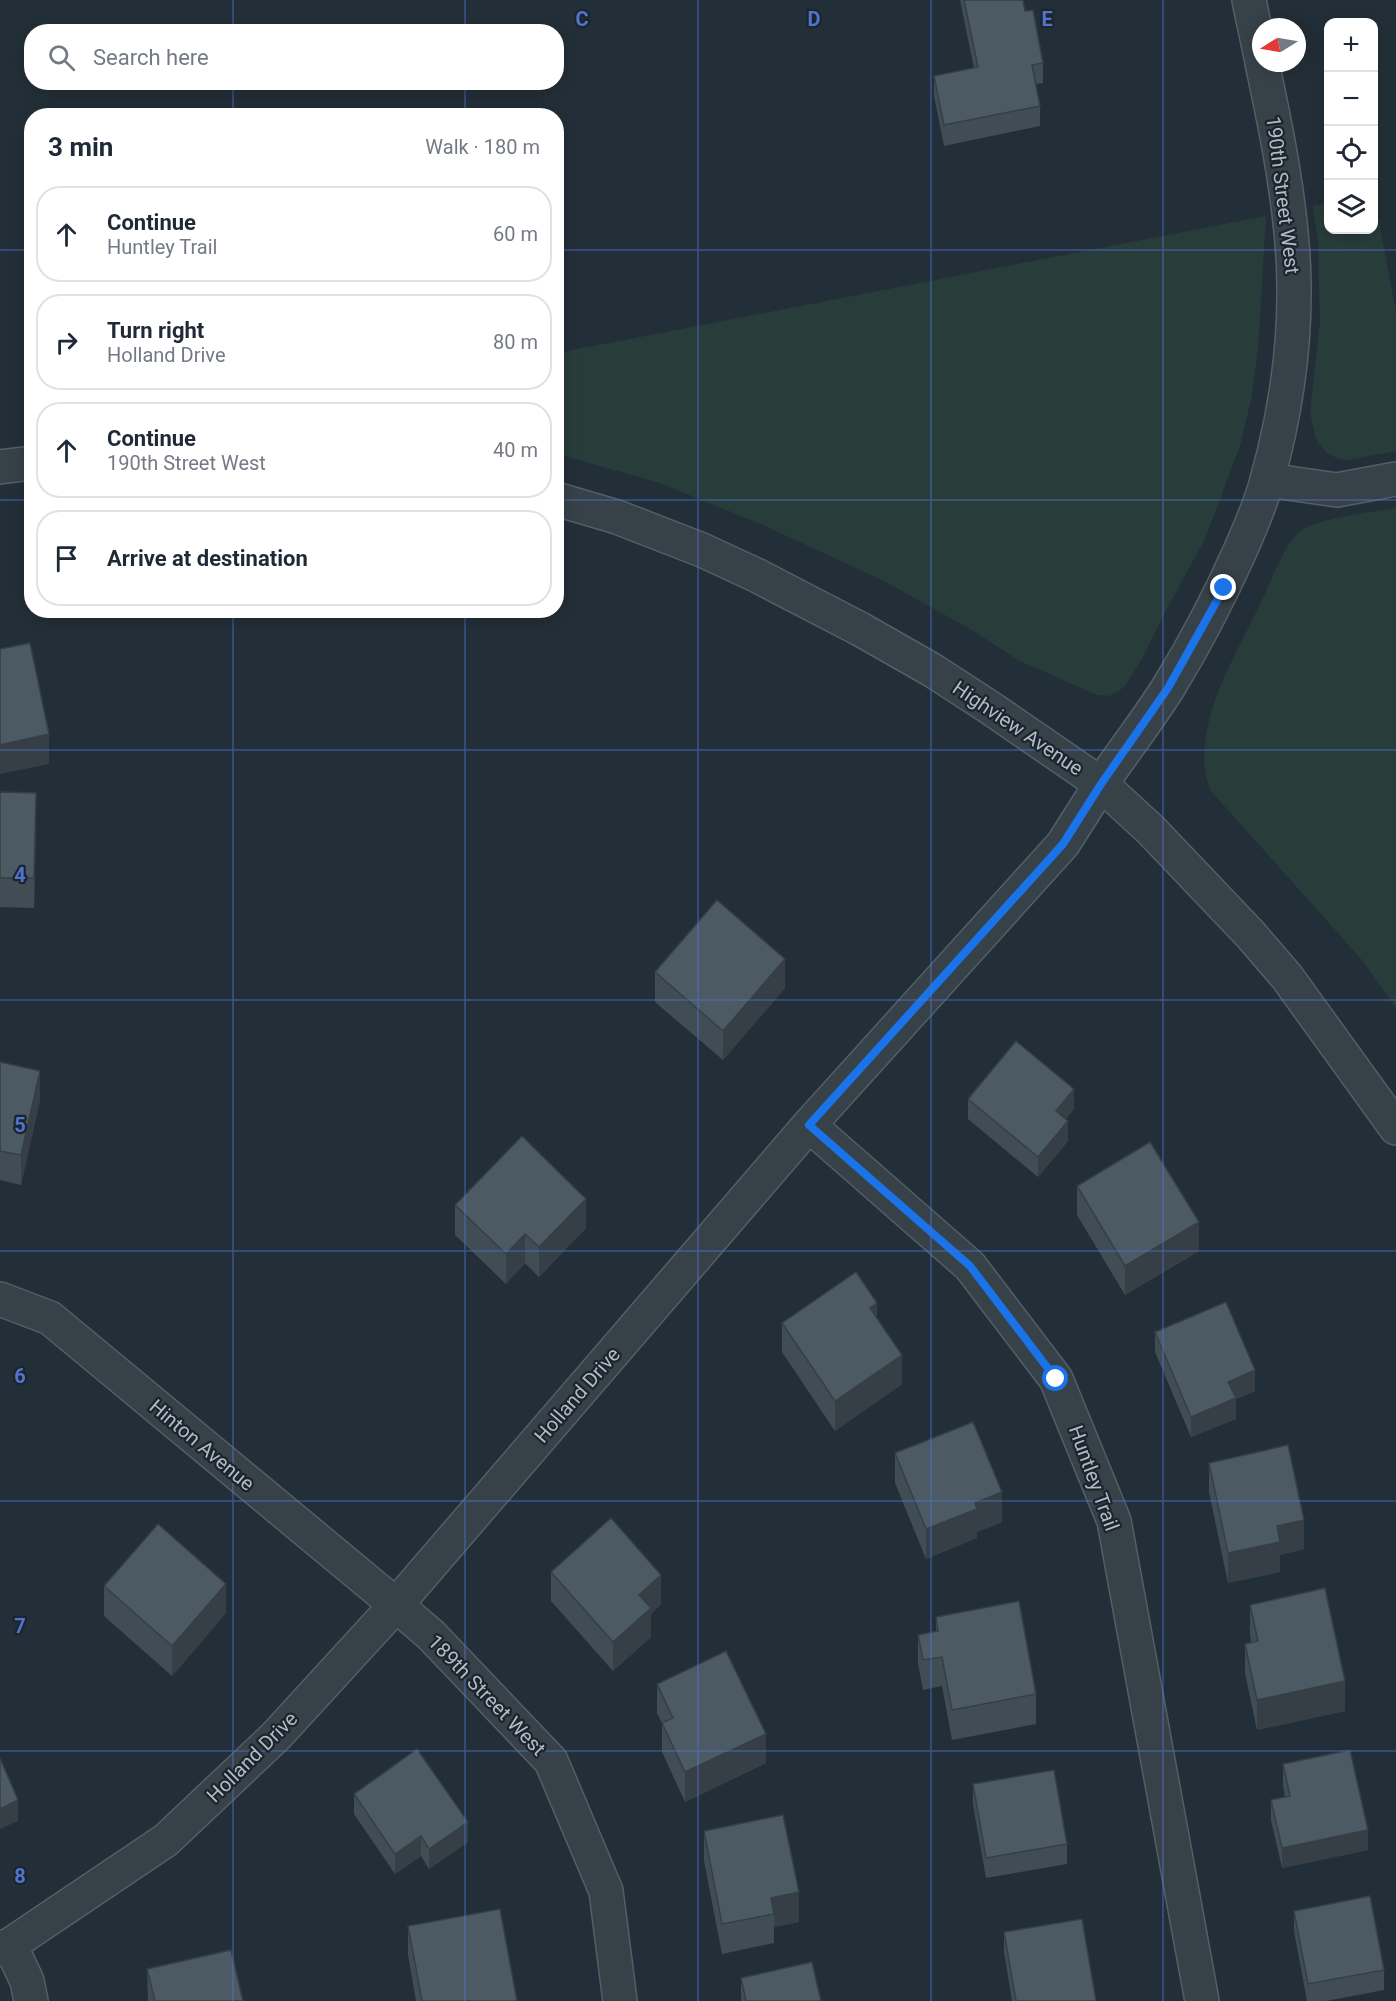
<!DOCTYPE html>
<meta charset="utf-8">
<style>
body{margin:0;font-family:Roboto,sans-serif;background:#f2f2f3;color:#1f2937}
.controls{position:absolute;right:18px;top:18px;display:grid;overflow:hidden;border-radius:12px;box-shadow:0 3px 15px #0003}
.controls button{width:54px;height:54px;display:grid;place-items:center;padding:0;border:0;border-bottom:2px solid #e0e1e3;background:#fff;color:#1f2937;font:30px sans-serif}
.compass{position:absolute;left:1252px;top:18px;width:54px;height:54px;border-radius:50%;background:#fff;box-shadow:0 3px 15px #0003;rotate:259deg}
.stop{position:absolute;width:18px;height:18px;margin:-14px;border:4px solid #1a73e8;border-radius:50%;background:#fff}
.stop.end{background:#1a73e8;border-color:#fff;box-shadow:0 2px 6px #0008}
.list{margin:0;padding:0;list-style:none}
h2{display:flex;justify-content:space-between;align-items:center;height:78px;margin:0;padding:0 24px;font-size:26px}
h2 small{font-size:20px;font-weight:400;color:#747a83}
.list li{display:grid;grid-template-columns:39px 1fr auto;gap:18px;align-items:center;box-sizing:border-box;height:96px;margin:0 12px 12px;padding:0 12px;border:2px solid #e0e1e3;border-radius:24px}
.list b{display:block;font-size:22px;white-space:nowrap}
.list p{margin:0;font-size:20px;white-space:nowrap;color:#747a83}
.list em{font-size:20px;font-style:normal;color:#747a83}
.icon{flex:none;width:33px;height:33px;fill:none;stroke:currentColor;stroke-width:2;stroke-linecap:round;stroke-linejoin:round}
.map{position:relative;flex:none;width:1396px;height:2001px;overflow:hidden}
.search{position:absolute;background:#fff;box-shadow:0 3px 15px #0003;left:24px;top:24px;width:540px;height:66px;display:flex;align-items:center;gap:15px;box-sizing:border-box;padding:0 21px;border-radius:24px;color:#747a83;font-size:22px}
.panel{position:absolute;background:#fff;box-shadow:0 3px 15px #0003;left:24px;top:108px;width:540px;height:510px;border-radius:24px}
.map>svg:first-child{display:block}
.green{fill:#283d3a}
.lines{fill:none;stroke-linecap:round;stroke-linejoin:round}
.minor-casing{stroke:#555e66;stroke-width:36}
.tertiary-casing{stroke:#555e66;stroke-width:36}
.minor{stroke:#374148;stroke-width:33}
.tertiary{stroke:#374148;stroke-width:33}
.wall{fill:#414d55}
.shaded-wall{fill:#353f45}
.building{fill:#4c5a63;stroke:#353f45;stroke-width:1.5}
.route{stroke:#1a73e8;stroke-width:8}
.grid{fill:none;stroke:#5174d1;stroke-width:1.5;stroke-opacity:0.55}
.labels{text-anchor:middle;stroke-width:4.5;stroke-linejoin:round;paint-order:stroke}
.street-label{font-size:20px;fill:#b2bcc4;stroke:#1c252d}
.grid-label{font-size:20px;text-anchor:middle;font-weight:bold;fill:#5174d1;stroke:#1c252d;stroke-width:4.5;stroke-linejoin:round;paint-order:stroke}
</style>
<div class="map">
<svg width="1396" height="2001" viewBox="0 0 1396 2001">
<rect width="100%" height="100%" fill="#232f38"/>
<g class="green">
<polygon points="1374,194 1396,313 1396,451 1347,460 1339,459 1327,453 1318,443 1315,435 1310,413 1320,322 1318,241 1313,206 1328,203 1328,230 1374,230"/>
<polygon points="1266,216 1258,349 1251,400 1240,446 1205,539 1163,616 1142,659 1126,684 1119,691 1109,696 1097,695 1020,661 970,629 884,581 761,524 657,482 557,454 557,353"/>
<path d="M1396 508V1008L1362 960 1210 790C1208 783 1205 775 1205 767 1199 711 1239 650 1262 600 1271 582 1284 545 1299 532 1315 518 1373 512 1396 508Z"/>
</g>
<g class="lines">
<g class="minor-casing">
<g id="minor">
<polyline points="1267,480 1337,490 1396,479"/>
<polyline points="809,1125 970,1266 1056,1379 1114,1521 1202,2001"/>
<polyline points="0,1299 50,1318 396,1605 431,1635 551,1761 606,1891 620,2001"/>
<polyline points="10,1945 27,1981 31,2001"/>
<polyline points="0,1949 10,1945 166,1840 276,1736 396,1605 809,1125 1063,844 1101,784"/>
</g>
</g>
<g class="tertiary-casing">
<g id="tertiary">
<polyline points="1249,0 1261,57"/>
<polyline points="0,467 32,463"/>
<polyline points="556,499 617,517 702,550 756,575 860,629 932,670 989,707 1101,784 1151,830 1250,934 1287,977 1396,1128"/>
<path d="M1101 784C1123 752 1147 721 1168 688 1195 644 1219 598 1240 551 1250 528 1261 504 1267 480 1285 416 1295 349 1294 283 1293 212 1277 132 1262 63"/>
</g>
</g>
<use href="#minor" class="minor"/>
<use href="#tertiary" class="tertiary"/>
</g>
<g class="wall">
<polygon points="960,0 1023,0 1025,11 1043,63 1043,83 1036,84 1040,106 1040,126 944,146 934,96 934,76 974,68"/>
<polygon points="0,792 36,823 34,908 0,907"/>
<polygon points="655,972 785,988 723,1060 655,1002"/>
<polygon points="0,1062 40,1100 21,1185 0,1180"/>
<polygon points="968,1099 1074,1109 1066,1119 1068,1141 1038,1177 968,1119"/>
<polygon points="1077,1186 1199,1251 1125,1295 1077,1215"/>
<polygon points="455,1205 586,1228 539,1277 525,1263 506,1284 455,1235"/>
<polygon points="877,1318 902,1384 835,1431 782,1352 782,1323"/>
<polygon points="1155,1332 1255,1391 1236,1399 1236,1419 1191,1437 1155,1352"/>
<polygon points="895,1453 1002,1522 977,1532 977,1538 926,1559 895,1483"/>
<polygon points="1209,1463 1304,1549 1280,1555 1280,1572 1228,1583 1209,1492"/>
<polygon points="551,1572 661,1604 651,1614 651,1637 613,1671 551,1601"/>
<polygon points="104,1586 226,1613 172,1676 104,1616"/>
<polygon points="1250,1605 1345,1711 1257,1730 1245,1673 1245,1644 1251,1642 1250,1634"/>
<polygon points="936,1617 1036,1694 1036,1724 952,1740 942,1686 923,1690 918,1664 918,1635 936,1632"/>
<polygon points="657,1684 766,1763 685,1802 662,1752 662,1723 657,1713"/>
<polygon points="1283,1764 1368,1850 1282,1868 1271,1820 1271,1800 1285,1797 1283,1785"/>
<polygon points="973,1784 1067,1844 1067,1864 986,1878 973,1805"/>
<polygon points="354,1794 468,1842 429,1869 421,1856 395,1874 354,1814"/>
<polygon points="704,1831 799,1922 774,1927 774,1943 722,1954 704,1861"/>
<polygon points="1294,1911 1384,1970 1384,1990 1326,2001 1307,2001 1294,1931"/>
<polygon points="408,1926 517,2001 416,2001 408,1955"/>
<polygon points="1004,1932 1096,2001 1012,2001 1004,1952"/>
<polygon points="147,1969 243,2001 148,2001"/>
<polygon points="741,1978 821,2001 741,2001"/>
</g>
<g class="shaded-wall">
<polygon points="49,734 49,764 0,774 0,745"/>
<polygon points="36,793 36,823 34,908 34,878"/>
<polygon points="785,959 785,988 723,1060 723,1031"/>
<polygon points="40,1071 40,1100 21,1185 21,1155"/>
<polygon points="1074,1089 1074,1109 1056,1131 1056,1111"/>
<polygon points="1068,1121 1068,1141 1038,1177 1038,1157"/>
<polygon points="586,1199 586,1228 539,1277 539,1247"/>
<polygon points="1199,1222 1199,1251 1125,1295 1125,1266"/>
<polygon points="525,1234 525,1263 506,1284 506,1254"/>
<polygon points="877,1303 877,1332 870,1308"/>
<polygon points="902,1355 902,1384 835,1431 835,1401"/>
<polygon points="1255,1370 1255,1391 1236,1399 1236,1419 1191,1437 1191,1417 1228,1382"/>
<polygon points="1002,1492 1002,1522 977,1532 977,1538 926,1559 926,1529 975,1503"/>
<polygon points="1304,1520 1304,1549 1280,1555 1280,1572 1228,1583 1228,1553 1277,1526"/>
<polygon points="661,1575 661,1604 651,1614 651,1637 613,1671 613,1642 639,1595"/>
<polygon points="226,1584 226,1613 172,1676 172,1646"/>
<polygon points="1345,1681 1345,1711 1257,1730 1257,1700"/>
<polygon points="766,1734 766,1763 685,1802 685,1772"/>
<polygon points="18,1800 18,1821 0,1829 0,1809"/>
<polygon points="468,1822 468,1842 429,1869 429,1849"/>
<polygon points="1368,1830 1368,1850 1282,1868 1282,1848"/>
<polygon points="421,1836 421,1856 395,1874 395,1854"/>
<polygon points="799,1892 799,1922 774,1927 774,1914 771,1898"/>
</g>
<g class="building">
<polygon points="964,0 1023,0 1025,11 1033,10 1043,63 1032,65 1040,106 944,125 934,76 978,67"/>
<polygon points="30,643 49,734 0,745 0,649"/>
<polygon points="0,792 36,793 34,878 0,878"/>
<polygon points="717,900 785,959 723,1031 655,972"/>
<polygon points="1016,1041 1074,1089 1056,1111 1068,1121 1038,1157 968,1099"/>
<polygon points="0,1062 40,1071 21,1155 0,1151"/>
<polygon points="522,1136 586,1199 539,1247 525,1234 506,1254 455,1205"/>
<polygon points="1150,1142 1199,1222 1125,1266 1077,1186"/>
<polygon points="856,1272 877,1303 870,1308 902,1355 835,1401 782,1323"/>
<polygon points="1226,1302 1255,1370 1228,1382 1236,1398 1191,1417 1155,1332"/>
<polygon points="973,1422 1002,1492 975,1503 977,1509 926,1529 895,1453"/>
<polygon points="1288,1445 1304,1520 1277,1526 1280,1542 1228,1553 1209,1463"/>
<polygon points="611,1518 661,1575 639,1595 651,1608 613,1642 551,1572"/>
<polygon points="158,1524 226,1584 172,1646 104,1586"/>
<polygon points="1325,1588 1345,1681 1257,1700 1245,1644 1258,1641 1250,1605"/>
<polygon points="1019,1601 1036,1694 952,1710 942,1657 923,1660 918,1635 938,1631 936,1617"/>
<polygon points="726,1651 766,1734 685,1772 662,1723 673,1718 657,1684"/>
<polygon points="417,1749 468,1822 429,1849 421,1836 395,1854 354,1794"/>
<polygon points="1350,1750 1368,1830 1282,1848 1271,1800 1290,1796 1283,1764"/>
<polygon points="0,1758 18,1800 0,1809"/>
<polygon points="1054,1770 1067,1844 986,1858 973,1784"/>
<polygon points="783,1815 799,1892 771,1898 774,1914 722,1924 704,1831"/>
<polygon points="1370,1896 1384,1970 1308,1984 1294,1911"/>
<polygon points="500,1909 517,2001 422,2001 408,1926"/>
<polygon points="1082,1919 1096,2001 1016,2001 1004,1932"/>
<polygon points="231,1950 243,2001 155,2001 147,1969"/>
<polygon points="812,1962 821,2001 746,2001 741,1978"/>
</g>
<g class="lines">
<polyline class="route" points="1056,1379 970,1266 809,1125 1063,844 1101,784 1168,688 1224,588"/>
</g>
<path class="grid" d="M233 0V32M465 0V32M698 0V2001M931 0V2001M1163 0V2001M233 82V116M465 82V116M0 250H32M556 250H1396M0 500H32M556 500H1396M233 610V2001M465 610V2001M0 750H1396M0 1000H1396M0 1251H1396M0 1501H1396M0 1751H1396"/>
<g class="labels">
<g class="street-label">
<text transform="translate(1283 195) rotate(83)" y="7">190th Street West</text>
<text transform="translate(1018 728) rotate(34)" y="7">Highview Avenue</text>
<text transform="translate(577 1395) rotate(-49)" y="7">Holland Drive</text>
<text transform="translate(202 1445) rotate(40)" y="7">Hinton Avenue</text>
<text transform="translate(1094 1478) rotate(70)" y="7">Huntley Trail</text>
<text transform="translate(487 1695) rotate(46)" y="7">189th Street West</text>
<text transform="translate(252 1757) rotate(-45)" y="7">Holland Drive</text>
</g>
</g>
<g class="grid-label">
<text x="582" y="26">C</text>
<text x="814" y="26">D</text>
<text x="1047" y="26">E</text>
<text x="20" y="882">4</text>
<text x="20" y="1132">5</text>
<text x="20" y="1383">6</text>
<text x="20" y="1633">7</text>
<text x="20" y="1883">8</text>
</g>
</svg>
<div class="controls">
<button>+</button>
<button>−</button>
<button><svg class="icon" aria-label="locate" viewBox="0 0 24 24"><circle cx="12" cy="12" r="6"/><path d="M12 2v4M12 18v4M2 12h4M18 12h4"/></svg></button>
<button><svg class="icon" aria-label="layers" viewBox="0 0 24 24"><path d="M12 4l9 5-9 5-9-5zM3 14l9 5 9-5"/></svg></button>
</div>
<svg class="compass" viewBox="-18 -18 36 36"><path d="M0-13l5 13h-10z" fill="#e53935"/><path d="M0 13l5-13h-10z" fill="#747a83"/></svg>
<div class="stop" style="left:1056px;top:1379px"></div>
<div class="stop end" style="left:1224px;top:588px"></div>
<div class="search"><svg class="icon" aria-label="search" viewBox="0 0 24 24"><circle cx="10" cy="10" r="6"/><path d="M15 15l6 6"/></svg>Search here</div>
<section class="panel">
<h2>3 min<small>Walk · 180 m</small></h2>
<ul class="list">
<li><svg class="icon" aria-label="ahead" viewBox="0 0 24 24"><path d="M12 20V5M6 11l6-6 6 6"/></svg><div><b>Continue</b><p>Huntley Trail</p></div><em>60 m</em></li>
<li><svg class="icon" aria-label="right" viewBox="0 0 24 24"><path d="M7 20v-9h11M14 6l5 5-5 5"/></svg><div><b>Turn right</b><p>Holland Drive</p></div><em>80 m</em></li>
<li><svg class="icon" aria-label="ahead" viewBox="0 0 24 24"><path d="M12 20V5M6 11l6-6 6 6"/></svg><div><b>Continue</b><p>190th Street West</p></div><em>40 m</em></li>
<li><svg class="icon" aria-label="arrive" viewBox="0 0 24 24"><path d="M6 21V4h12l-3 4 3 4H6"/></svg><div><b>Arrive at destination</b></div></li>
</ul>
</section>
</div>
